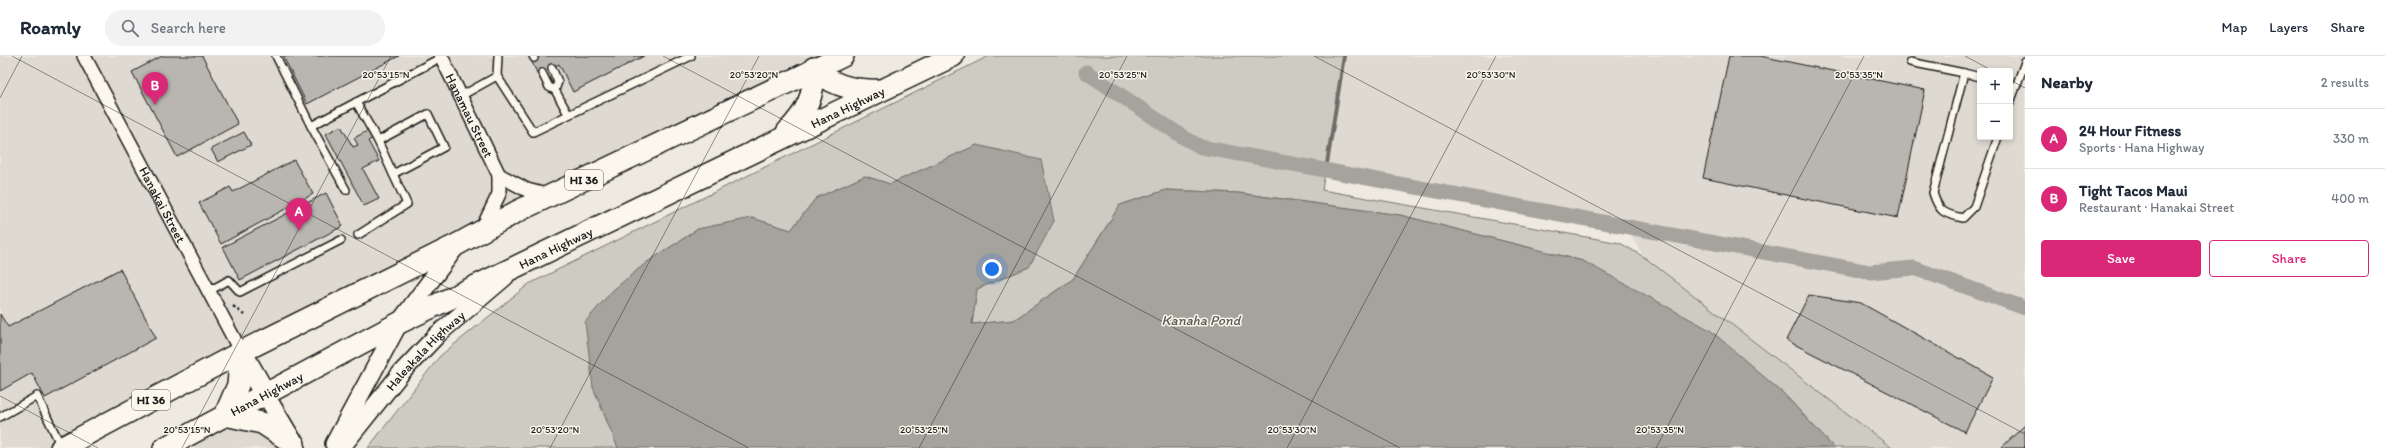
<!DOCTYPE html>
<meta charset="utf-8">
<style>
body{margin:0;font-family:Itim,sans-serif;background:#f2f2f3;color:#1f2937}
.controls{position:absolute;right:12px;top:12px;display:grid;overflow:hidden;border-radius:4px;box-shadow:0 2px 6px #0003}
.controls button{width:36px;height:36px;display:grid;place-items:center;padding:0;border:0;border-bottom:1px solid #e0e1e3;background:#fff;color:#1f2937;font:20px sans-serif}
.you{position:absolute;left:992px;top:213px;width:14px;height:14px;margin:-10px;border:3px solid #fff;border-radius:50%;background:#1a73e8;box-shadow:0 0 0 6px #1a73e833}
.badge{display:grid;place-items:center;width:26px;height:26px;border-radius:50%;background:#db2777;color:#fff;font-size:13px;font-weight:700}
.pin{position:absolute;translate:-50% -33px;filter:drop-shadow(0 1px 2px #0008)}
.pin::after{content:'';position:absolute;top:21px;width:14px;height:12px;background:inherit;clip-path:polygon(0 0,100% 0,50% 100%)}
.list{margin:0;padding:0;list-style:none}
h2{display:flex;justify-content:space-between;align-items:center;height:52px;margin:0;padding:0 16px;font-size:17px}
h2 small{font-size:13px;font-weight:400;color:#747a83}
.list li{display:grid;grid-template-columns:26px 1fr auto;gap:12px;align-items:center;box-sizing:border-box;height:60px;padding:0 16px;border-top:1px solid #e0e1e3}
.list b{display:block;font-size:15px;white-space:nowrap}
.list p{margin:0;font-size:13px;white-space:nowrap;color:#747a83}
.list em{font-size:13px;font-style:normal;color:#747a83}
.actions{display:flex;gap:8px;padding:12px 16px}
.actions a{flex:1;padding:9px 0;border:1px solid #db2777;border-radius:4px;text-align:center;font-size:14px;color:#db2777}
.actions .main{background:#db2777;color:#fff}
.icon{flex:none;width:22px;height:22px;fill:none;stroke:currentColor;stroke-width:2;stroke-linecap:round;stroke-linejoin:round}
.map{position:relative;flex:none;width:2025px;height:392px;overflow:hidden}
header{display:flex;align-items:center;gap:24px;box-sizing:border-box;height:56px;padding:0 20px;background:#fff;border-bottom:1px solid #e0e1e3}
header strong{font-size:19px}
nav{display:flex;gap:22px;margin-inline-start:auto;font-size:14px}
.search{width:280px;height:36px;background:#f2f2f3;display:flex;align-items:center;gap:10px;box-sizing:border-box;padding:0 14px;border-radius:22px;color:#747a83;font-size:15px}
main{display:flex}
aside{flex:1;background:#fff}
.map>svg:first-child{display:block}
.built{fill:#dedad1;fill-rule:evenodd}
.green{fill:#ceccc2;stroke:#75746f}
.water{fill:#a6a39d;stroke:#6f6d69}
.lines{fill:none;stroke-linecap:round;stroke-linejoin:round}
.stream{stroke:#6f6d69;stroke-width:4}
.canal{stroke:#a6a39d;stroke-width:15}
.building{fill:#b9b6af;stroke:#1c1c1c}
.service-casing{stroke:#1c1c1c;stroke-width:10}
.minor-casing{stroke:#1c1c1c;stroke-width:16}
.tertiary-casing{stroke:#1c1c1c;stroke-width:20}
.primary-casing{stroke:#1c1c1c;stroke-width:24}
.path{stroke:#1c1c1c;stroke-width:2.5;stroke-dasharray:3 3;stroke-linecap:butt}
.service{stroke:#fbf7ec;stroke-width:7}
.minor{stroke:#fbf7ec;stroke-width:13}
.tertiary{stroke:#fbf7ec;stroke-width:17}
.primary{stroke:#fbf7ec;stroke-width:21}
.ticks{fill:none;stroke:#1c1c1c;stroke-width:1;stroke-opacity:0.45}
.labels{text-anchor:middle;stroke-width:3;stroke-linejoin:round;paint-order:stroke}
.shield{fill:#fbf7ec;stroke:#5f5e5a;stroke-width:1}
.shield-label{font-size:12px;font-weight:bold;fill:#1c1c1c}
.street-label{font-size:13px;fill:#1c1c1c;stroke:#fbf7ec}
.water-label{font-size:14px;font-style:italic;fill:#5a5956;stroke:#fbf7ec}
.ticks-label{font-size:10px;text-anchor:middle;fill:#1c1c1c;stroke:#fbf7ec;stroke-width:3;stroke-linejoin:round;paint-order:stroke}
</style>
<header>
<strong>Roamly</strong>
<div class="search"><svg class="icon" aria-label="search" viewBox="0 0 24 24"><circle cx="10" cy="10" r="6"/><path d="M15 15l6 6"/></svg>Search here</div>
<nav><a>Map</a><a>Layers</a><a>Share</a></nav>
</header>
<main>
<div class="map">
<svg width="2025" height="392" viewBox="0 0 2025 392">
<rect width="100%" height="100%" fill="#eeeadf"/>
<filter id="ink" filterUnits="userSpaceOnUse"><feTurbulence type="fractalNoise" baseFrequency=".025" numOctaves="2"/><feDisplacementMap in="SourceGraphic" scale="8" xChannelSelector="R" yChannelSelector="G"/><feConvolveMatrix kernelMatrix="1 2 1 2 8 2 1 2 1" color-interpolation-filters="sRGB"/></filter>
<g filter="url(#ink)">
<g class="built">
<polygon points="0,0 843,0 61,392 0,392"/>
<path d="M1344 0H2025V392H1892L1644 201 1625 170 1326 114ZM1980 15H2010V81H1980Z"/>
<polygon points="265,338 297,392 164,392"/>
</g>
<polygon class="green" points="989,0 1344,0 1322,134 1620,187 1644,201 1892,392 1834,392 1784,338 1583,205 1400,159 1239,137 1166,134 1120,149 1073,223 1014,264 972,268 977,233 1029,211 977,89 890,128 865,120 816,142 791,174 752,162 698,173 646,207 612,235 593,331 618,392 368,392 440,300 529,228"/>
<polygon class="water" points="977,89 1041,104 1054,165 1029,211 977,233 972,268 1014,264 1073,223 1120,149 1166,134 1238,137 1400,159 1583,205 1710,274 1784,338 1834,392 618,392 593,331 585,266 612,235 646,207 698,173 752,162 791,174 816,142 865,120 890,128"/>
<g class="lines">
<polyline class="stream" points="1326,114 1344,0"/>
<polyline class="canal" points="1086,16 1183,81 1201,91 1870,216 1914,212 2025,252"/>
</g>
<g class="building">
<polygon points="162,0 202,0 238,68 177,101 132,16"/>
<polygon points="283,0 399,0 307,48"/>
<polygon points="539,0 644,0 573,36 559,8 538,19 531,4"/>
<polygon points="1729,0 1760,0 1925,34 1898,162 1703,122"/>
<polygon points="341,70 353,91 358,89 354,82 369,74 373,82 368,85 379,105 363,113 379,143 364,150 326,78"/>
<polygon points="244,76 251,89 218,106 211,93"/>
<polygon points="294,104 313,138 221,188 199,147 230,131 233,136"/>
<polygon points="326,137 343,170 240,224 223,191"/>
<polygon points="120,213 156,282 45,342 32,317 0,335 0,258 8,271"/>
<polygon points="1809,239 1861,247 1993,321 1965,376 1786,284"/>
<polygon points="2025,369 2025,392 2001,392"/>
</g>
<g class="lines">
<g class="service-casing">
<g id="service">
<polyline points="276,0 311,70 442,1"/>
<polyline points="533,0 534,2"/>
<polyline points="1910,6 1964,17"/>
<polyline points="552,12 558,26 555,34 568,58"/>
<polyline points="542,17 549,31 555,34"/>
<polyline points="497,20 498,0"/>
<path d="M1980 21 1964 17 1933 137C1939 156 1944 158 1963 162L1974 151 1998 81"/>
<polyline points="461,40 497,20 533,76 691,0"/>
<polyline points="356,46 378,85 428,58 444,91 393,118 407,148 358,179"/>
<polyline points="2010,47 2025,6"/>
<polyline points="311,70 346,134"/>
<polyline points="378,85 393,118"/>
<polyline points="209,235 229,224 240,236 341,184"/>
<polyline points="0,361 37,340 61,390"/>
</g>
</g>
<g class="minor-casing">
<g id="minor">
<path id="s1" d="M84 0 241 296"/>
<path id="s2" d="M441 0 499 119V138L481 175"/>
<polyline points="499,119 527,134 550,140"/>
</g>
</g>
<g class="tertiary-casing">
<g id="tertiary">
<polyline points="265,338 295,388"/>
<polyline points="334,388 399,267 458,188"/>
<path id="s3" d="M341 392 401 317 438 278 505 221"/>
</g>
</g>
<g class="primary-casing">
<g id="primary">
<path d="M814 12C831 30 856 35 880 34"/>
<path d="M787 76C807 55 814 42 814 12"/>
<polyline points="241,296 265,338"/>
<polyline points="225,359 262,367 294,388"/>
<polyline points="225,359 238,329 241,296"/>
<polyline points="61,392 241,296 458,188 518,155 843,0"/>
<path id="s4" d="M164 392 399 267 953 0"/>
</g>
</g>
<polyline class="path" points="233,250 244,259"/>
<use href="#service" class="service"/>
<use href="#minor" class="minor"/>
<use href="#tertiary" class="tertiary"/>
<use href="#primary" class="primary"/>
</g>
</g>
<path class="ticks" d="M12 0 749 392M663 0 1400 392M1314 0 2025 378M1965 0 1993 15M2010 24 2025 32M0 42 22 0M0 340 98 392M182 392 391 0M550 392 759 0M919 392 1127 0M1287 392 1496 0M1656 392 1864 0M2024 392 2025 390"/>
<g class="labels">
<g class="shield">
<rect x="565" y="114" width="38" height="20" rx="3"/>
<rect x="132" y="334" width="38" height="20" rx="3"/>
</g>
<g class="shield-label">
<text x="584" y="128">HI 36</text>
<text x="151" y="348">HI 36</text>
</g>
<g class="street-label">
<text dy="5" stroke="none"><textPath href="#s4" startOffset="764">Hana Highway</textPath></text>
<text dy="5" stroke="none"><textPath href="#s2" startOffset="66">Hanamau Street</textPath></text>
<text dy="5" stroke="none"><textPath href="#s1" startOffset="168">Hanakai Street</textPath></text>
<text dy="5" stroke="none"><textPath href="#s4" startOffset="440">Hana Highway</textPath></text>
<text dy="5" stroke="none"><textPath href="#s3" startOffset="129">Haleakala Highway</textPath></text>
<text dy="5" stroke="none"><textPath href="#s4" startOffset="116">Hana Highway</textPath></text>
</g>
<g class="water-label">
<text x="1201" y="269">Kanaha Pond</text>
</g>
</g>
<g class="ticks-label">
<text x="386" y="22">20°53'15"N</text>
<text x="754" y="22">20°53'20"N</text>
<text x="1123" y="22">20°53'25"N</text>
<text x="1491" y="22">20°53'30"N</text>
<text x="1859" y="22">20°53'35"N</text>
<text x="187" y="377">20°53'15"N</text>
<text x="555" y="377">20°53'20"N</text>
<text x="924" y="377">20°53'25"N</text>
<text x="1292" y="377">20°53'30"N</text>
<text x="1660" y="377">20°53'35"N</text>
</g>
</svg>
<div class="controls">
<button>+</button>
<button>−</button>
</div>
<div class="you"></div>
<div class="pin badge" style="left:299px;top:175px">A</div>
<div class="pin badge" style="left:155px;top:49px">B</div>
</div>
<aside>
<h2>Nearby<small>2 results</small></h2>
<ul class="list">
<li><span class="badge">A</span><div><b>24 Hour Fitness</b><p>Sports · Hana Highway</p></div><em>330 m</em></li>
<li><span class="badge">B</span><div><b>Tight Tacos Maui</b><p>Restaurant · Hanakai Street</p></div><em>400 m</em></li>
</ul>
<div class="actions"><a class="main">Save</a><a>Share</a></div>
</aside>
</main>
